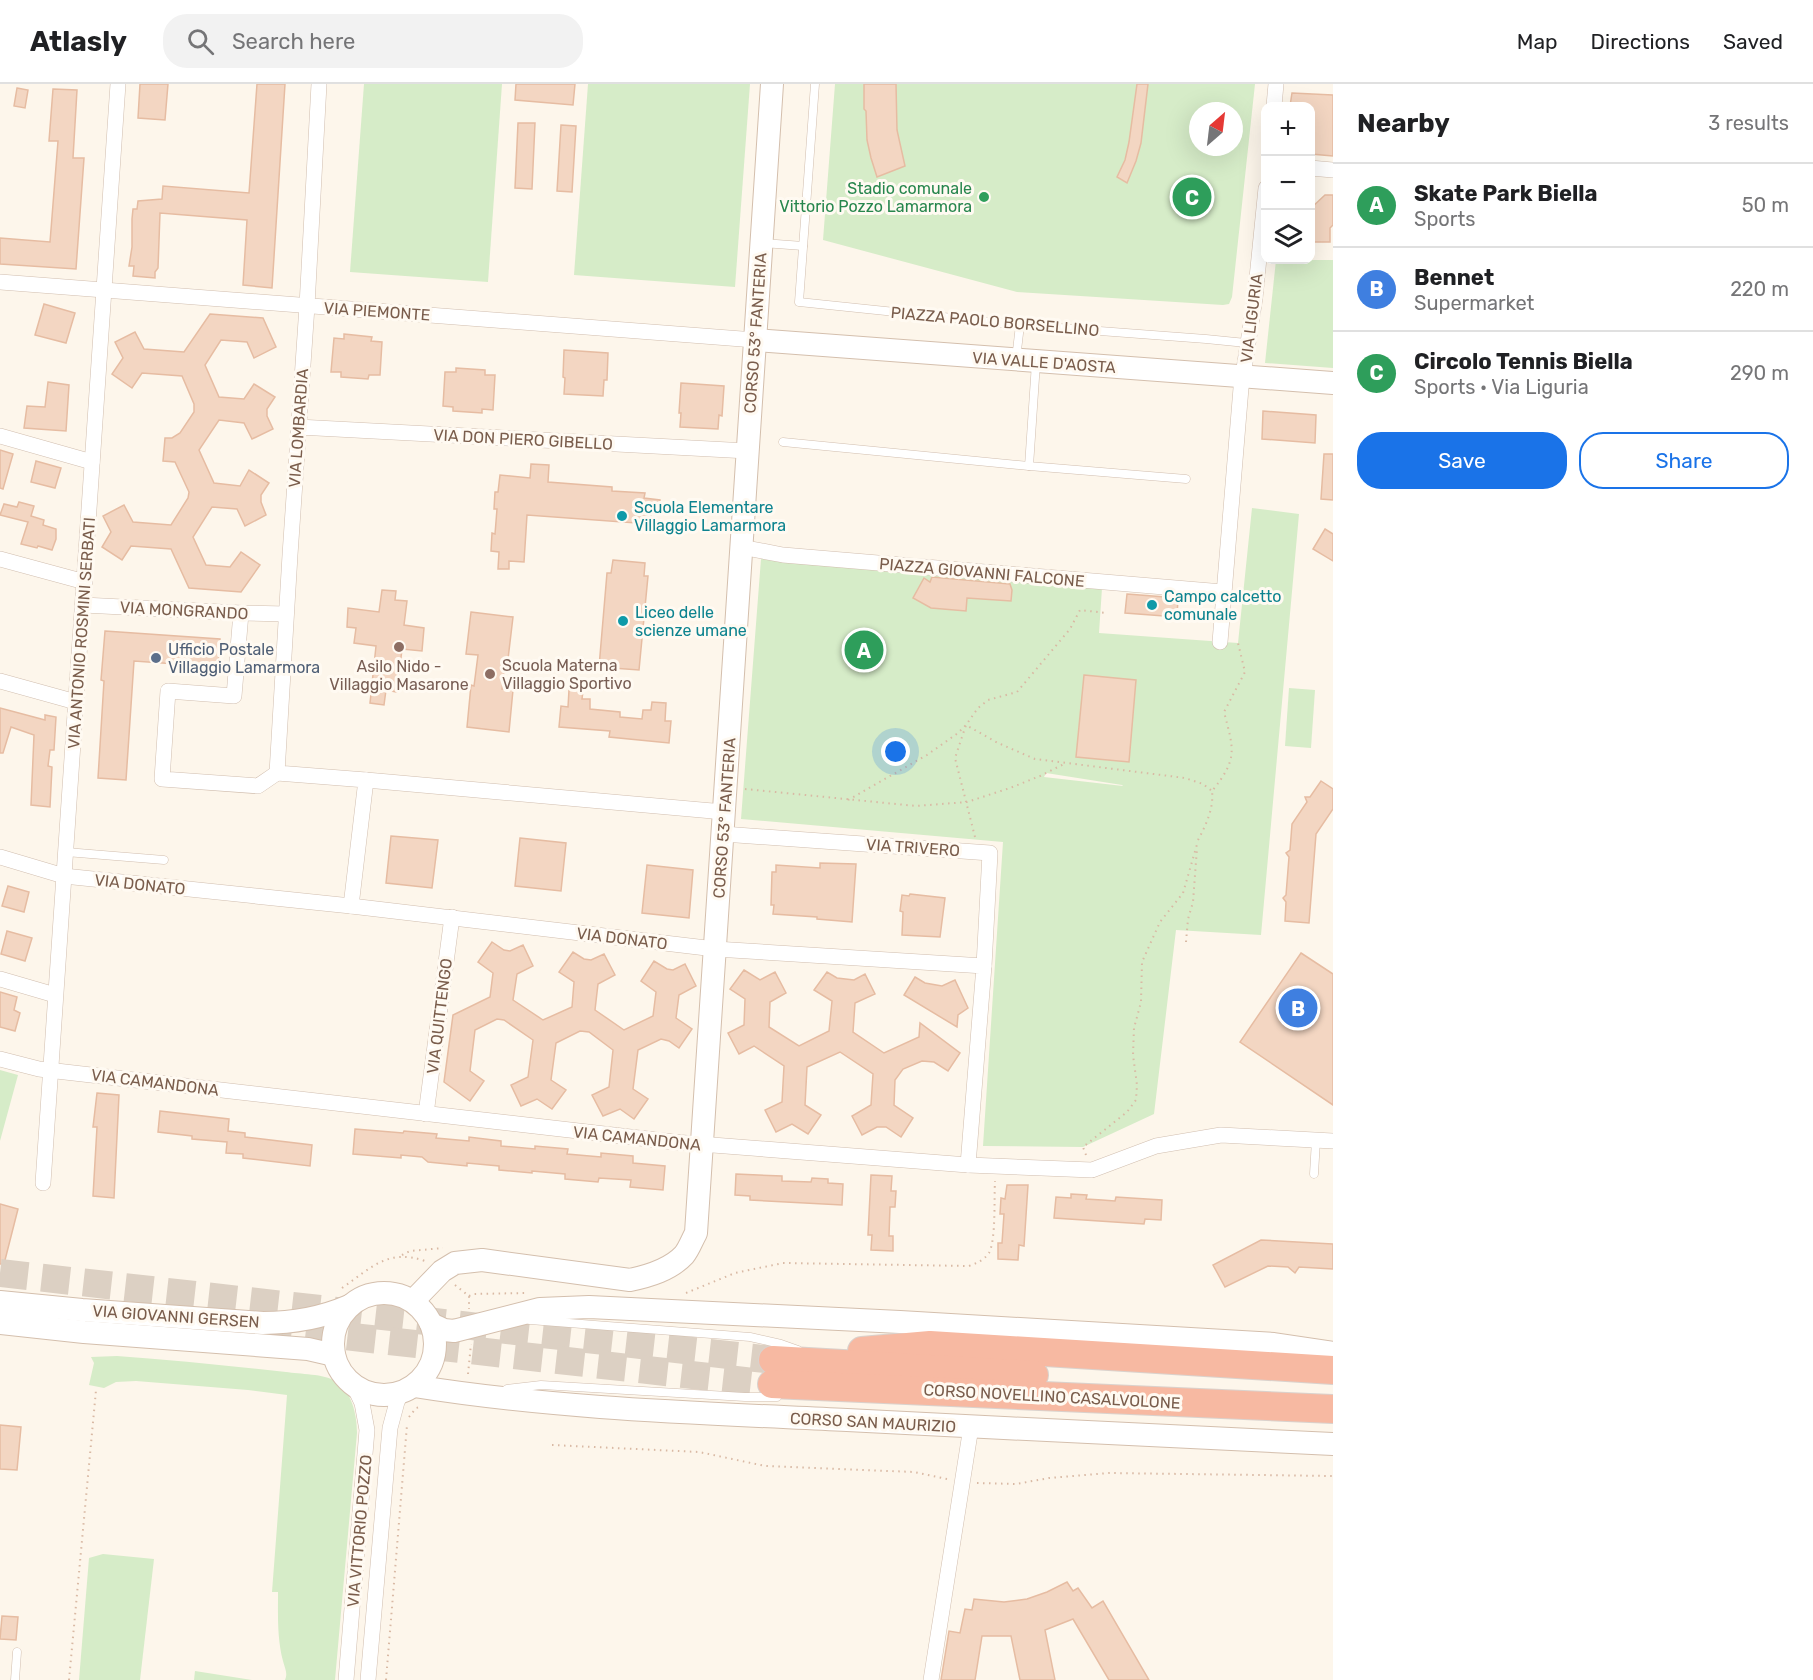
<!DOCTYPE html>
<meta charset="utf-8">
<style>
body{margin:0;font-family:Rubik,sans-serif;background:#f2f2f2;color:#202124}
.controls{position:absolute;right:18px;top:18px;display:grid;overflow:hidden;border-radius:12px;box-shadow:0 6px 24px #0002}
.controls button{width:54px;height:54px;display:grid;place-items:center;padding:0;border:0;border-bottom:2px solid #e0e0e0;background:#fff;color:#202124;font:30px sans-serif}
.compass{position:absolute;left:1189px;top:18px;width:54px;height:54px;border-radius:50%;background:#fff;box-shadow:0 6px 24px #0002;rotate:28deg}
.you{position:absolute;left:896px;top:668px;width:21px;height:21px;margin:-15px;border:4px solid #fff;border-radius:50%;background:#1a73e8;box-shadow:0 0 0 9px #1a73e833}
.badge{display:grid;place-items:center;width:39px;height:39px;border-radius:50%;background:#1a73e8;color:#fff;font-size:20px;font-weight:700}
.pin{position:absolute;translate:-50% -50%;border:3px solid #fff;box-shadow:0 2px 6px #0006}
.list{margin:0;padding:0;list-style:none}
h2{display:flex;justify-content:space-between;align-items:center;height:78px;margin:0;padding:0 24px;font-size:26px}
h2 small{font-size:20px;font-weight:400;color:#757577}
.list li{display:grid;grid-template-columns:39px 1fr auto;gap:18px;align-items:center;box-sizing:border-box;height:84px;padding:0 24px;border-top:2px solid #e0e0e0}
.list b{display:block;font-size:22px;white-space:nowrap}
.list p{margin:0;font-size:20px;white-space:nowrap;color:#757577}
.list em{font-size:20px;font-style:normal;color:#757577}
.actions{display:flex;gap:12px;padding:18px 24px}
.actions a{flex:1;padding:14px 0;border:2px solid #1a73e8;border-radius:24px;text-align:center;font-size:21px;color:#1a73e8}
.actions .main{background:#1a73e8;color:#fff}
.icon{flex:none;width:33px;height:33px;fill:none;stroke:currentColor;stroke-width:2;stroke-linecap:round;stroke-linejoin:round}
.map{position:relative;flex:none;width:1333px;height:1596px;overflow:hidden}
header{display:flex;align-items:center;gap:36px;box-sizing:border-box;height:84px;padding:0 30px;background:#fff;border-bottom:2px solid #e0e0e0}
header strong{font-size:28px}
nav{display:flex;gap:33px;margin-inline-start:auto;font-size:21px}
.search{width:420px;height:54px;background:#f2f2f2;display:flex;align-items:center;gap:15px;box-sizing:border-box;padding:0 21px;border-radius:24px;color:#757577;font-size:22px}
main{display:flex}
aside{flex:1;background:#fff}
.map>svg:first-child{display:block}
.green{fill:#d6ecc8;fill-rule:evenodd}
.building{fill:#f3d6c2;stroke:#e6bca2;stroke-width:1.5}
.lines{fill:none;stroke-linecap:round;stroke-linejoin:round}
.highway-tunnel{stroke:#dcd0c3;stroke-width:28;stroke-dasharray:28 14;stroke-linecap:butt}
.lane-casing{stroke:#d1beaf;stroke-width:9}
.street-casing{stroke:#d1beaf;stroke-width:16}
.secondary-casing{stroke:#d4bfad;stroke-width:24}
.highway-casing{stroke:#dad2cd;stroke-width:30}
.path{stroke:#d9b9a4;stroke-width:2;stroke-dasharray:1.5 4.5;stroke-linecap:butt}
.lane{stroke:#fff;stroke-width:8}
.street{stroke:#fff;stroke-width:15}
.secondary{stroke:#fff;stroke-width:22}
.highway{stroke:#f7b9a2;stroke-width:28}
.leisure-dot{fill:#2e9e5b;stroke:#fffaf2;stroke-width:2}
.culture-dot{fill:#0f9aa8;stroke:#fffaf2;stroke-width:2}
.education-dot{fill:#8d6e63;stroke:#fffaf2;stroke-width:2}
.service-dot{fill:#5c6f8a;stroke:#fffaf2;stroke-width:2}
.labels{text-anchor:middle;stroke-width:6;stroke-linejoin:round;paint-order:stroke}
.leisure-label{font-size:16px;fill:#27864d;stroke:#fffaf2;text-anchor:end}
.street-label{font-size:16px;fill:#7a5d4c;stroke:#fffaf2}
.culture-label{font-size:16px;fill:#0d838f;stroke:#fffaf2;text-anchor:start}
.service-label{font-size:16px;fill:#4e5e75;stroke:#fffaf2;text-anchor:start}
.education-label{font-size:16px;fill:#785e54;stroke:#fffaf2;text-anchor:start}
</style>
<header>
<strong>Atlasly</strong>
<div class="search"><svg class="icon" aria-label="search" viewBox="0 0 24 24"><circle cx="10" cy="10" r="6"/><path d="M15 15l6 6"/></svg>Search here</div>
<nav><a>Map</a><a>Directions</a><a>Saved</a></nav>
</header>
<main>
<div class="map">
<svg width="1333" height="1596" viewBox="0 0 1333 1596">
<rect width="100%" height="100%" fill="#fdf6eb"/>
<g class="green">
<polygon points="364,0 502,0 488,198 350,188"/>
<polygon points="588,0 750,0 735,203 574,191"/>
<path d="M835 0H1255L1232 213 1229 220 1223 221 1017 208 823 156ZM1198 27H1234V63H1198Z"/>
<polygon points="1276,176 1333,176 1333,284 1265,279"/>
<path d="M1252 424 1299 430 1261 851 1176 846 1154 1030 1083 1063 983 1062 1003 758 741 735 761 475 1102 504 1099 549 1238 559ZM1046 689 1122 701 1123 702 1044 693Z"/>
<polygon points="1289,604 1315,606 1311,664 1285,662"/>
<polygon points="0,986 18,991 0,1057"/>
<path d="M117 1272C174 1276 230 1282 286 1288 299 1290 325 1290 335 1297 352 1307 357 1331 357 1349L335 1596H285C288 1589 285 1585 283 1577 277 1554 278 1532 278 1508H272L287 1311 248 1306 136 1297 116 1298 104 1304 89 1301 94 1279 91 1273Z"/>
<polygon points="103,1470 154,1475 140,1596 79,1596 89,1474"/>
<polygon points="195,1587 252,1596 194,1596"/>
</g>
<g class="building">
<polygon points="140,0 168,0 165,36 138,34"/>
<polygon points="257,0 285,0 272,204 243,201 247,136 160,129 158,184 155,188 155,194 133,192 134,182 129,182 132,163 132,135 133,125 137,125 138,117 162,115 163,102 249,109"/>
<polygon points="516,0 575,0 573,21 515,16"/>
<polygon points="864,0 896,0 897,46 905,82 877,93 871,74 867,56 866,27 864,25"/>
<polygon points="1137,0 1148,0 1141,59 1136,77 1127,99 1117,93 1125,76 1129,58"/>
<polygon points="17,4 28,6 25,24 14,22"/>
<polygon points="53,5 77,6 73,74 84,74 76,185 0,180 0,154 50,158 58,57 49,57"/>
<polygon points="1292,9 1333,11 1333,72 1311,70 1311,22 1290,22"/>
<polygon points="518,39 535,39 532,105 515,104"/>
<polygon points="561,41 576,42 572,108 557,107"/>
<polygon points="1325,111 1333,111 1333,141 1330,144 1330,158 1311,158 1311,124"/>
<polygon points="44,220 75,229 66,259 35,251"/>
<polygon points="210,230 263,234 276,263 254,274 247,258 221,256 205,281 219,313 244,315 254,300 275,313 267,325 267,332 273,345 252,355 244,339 219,336 199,366 214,399 240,402 249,386 269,399 261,411 261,418 266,431 245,442 237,425 212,423 193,453 206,481 230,483 241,468 260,481 241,508 189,504 171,465 131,462 122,476 102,463 111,448 103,432 124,421 133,438 171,441 188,414 189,408 175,378 163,377 165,354 172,354 180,349 194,328 194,320 182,292 142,289 132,304 112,290 123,274 115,258 135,248 144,265 184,268"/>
<polygon points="344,250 372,253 371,257 382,258 380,291 369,291 368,295 341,293 341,288 331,288 334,254 344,255"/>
<polygon points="564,266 608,269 607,296 604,296 603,312 564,310 565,294 563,293"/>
<polygon points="456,284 485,286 485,291 495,291 493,326 482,325 482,329 453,327 453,323 443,322 445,288 456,288"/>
<polygon points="48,298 69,301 66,347 24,344 27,322 45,323"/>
<polygon points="681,299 724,302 722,332 719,331 718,345 680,343 681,329 679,329"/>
<polygon points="1263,327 1316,331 1315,359 1262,355"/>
<polygon points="0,366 13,370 3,405 0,404"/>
<polygon points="1324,370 1333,370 1333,416 1321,415"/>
<polygon points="36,377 61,384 55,404 31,398"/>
<polygon points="531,380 549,381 548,398 612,403 612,407 645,409 644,414 660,416 659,427 651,427 650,440 527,431 524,478 509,477 509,485 498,485 499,468 491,467 492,449 495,450 497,425 494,425 495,408 498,408 500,391 530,394"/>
<polygon points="19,418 34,422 31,432 44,436 43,441 56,445 56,455 52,466 38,462 37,464 21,460 28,438 0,431 4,420 17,423"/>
<polygon points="1325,445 1333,450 1333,477 1313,465"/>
<polygon points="613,476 645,479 644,492 648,492 639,586 599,583 607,489 611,489"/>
<polygon points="932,493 1010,500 1012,506 1011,517 967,514 966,527 931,524 913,514 924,494 930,498"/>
<polygon points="382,506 396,507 395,516 407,517 404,541 424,544 422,567 402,565 397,608 386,606 384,621 370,619 376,562 354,559 356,544 347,543 348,524 379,528"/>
<polygon points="1127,510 1178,514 1177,533 1125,529"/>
<polygon points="471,528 513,533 508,575 506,574 502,605 513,606 509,648 467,643 471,601 474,602 478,571 466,570"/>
<polygon points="105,547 220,555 218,583 134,577 126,696 98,694 104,597 101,596"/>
<polygon points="1084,591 1136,596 1129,678 1076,673"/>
<polygon points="569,606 583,607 582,615 590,615 590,625 620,628 620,633 642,635 643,626 651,626 652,618 666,619 665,637 671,637 669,659 609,653 610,647 559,643 561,622 568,623"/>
<polygon points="0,624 45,636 45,631 56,633 54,666 50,666 48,682 52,683 50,723 31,721 34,651 11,643 3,669 0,669"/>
<polygon points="1321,697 1333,705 1333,725 1316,750 1309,839 1285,837 1286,818 1283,814 1286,811 1289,773 1286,769 1290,766 1292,740 1307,718 1305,713 1310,713"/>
<polygon points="391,752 438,756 432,804 386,799"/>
<polygon points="520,754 566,759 561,807 515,802"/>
<polygon points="820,779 856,780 852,838 817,835 817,833 773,830 774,821 771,821 772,788 776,788 776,781 820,784"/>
<polygon points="647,781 693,786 689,834 642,829"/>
<polygon points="8,802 29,808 24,828 2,822"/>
<polygon points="910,810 945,814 940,853 902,851 903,828 900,827 902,811 909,812"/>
<polygon points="7,847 32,854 25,877 1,870"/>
<polygon points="492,858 504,866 510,867 523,861 533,882 517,890 513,916 543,936 572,923 574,898 559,888 573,868 584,875 591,876 604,870 615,891 598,900 595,926 624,946 653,932 656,908 641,897 654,877 667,885 673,886 685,880 696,902 679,911 676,934 692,945 679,964 669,957 661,955 638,966 633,1005 648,1015 634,1035 620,1025 603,1032 592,1011 609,1003 613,966 589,948 580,947 556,959 551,996 566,1006 552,1025 537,1015 521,1022 511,1001 528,993 533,956 504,936 497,935 475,946 470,987 484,997 470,1017 444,998 453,931 490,913 493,889 478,878"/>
<polygon points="1301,869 1333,890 1333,1021 1240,958"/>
<polygon points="744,886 760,896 775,888 786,909 770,918 769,943 799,962 829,947 832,917 814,906 827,888 837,894 854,896 865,890 875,910 855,919 853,948 884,969 919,953 920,939 960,969 948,987 934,978 922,977 903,985 895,996 894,1021 913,1034 901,1053 886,1043 877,1043 862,1051 852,1032 871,1021 873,990 840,968 807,983 805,1021 821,1031 808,1050 792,1040 776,1048 765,1026 782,1018 784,982 754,962 739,970 728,949 744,941 745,915 730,905"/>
<polygon points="915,893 925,899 942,902 955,896 968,924 958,931 957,943 904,911"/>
<polygon points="0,908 17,913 14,926 20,929 15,947 0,943"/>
<polygon points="97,1009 119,1011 114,1114 93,1112 97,1043 93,1043"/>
<polygon points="160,1027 229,1035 228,1047 245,1049 245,1053 312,1061 310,1082 243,1074 243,1070 226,1069 227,1058 192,1055 192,1052 158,1048"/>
<polygon points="355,1045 403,1049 404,1047 437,1050 436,1054 469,1057 469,1053 501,1057 501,1062 535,1065 535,1062 568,1065 567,1070 601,1073 601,1069 633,1072 633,1079 665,1082 663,1106 630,1103 631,1096 599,1094 598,1098 565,1095 565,1090 532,1087 532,1089 499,1086 499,1082 467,1079 467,1082 428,1078 422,1073 401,1071 401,1074 353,1070"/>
<polygon points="736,1090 782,1092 782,1097 811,1098 812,1094 828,1095 828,1099 843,1100 842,1121 750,1116 750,1112 735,1111"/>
<polygon points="871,1091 892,1092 891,1107 896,1107 895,1123 890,1123 889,1152 893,1152 893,1167 871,1166 872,1151 868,1151"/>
<polygon points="1007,1101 1028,1101 1024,1162 1019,1161 1018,1176 998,1175 998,1159 1002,1159 1004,1130 1000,1130 1001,1114 1005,1115"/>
<polygon points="1071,1110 1087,1111 1086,1115 1102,1116 1115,1117 1116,1113 1162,1116 1161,1136 1145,1135 1144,1140 1054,1134 1056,1113 1071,1114"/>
<polygon points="0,1120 18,1125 4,1180 0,1180"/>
<polygon points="1261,1156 1333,1160 1333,1185 1299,1183 1295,1189 1288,1183 1268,1182 1225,1203 1213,1181"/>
<polygon points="0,1341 21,1343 17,1386 0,1385"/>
<polygon points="1067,1498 1073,1507 1078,1504 1092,1524 1103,1517 1149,1596 1109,1596 1073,1535 1045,1546 1055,1596 1020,1596 1011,1552 982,1552 975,1596 941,1596 949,1547 960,1549 965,1525 972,1526 974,1515 1004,1518 1027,1515 1047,1508"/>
<polygon points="2,1532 18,1533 16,1556 0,1555"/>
</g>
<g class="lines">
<g class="highway-tunnel">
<polyline points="0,1189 773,1276"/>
<polyline points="264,1243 772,1300"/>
</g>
<g class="lane-casing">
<g id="lane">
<polyline points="815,0 799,218 1020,241 1206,255 1246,259"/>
<polyline points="763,159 803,162"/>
<polyline points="1016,275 1020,241"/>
<polyline points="1036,279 1029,382 1186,395"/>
<polyline points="783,358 1029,382"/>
<polyline points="66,768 164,776"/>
<polyline points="1314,1090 1316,1056"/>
<polyline points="530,1236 750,1253 781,1260 798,1266"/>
<polyline points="507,1305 541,1301 745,1313 777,1313"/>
<polyline points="15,1596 17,1568"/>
</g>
</g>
<g class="street-casing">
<g id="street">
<polyline points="319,0 307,222 290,471 277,689 366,696 351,822"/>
<polyline points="1274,22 1276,0"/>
<polyline points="1310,84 1333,86"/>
<polyline points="0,198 755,256"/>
<polyline points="298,343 748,367"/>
<polyline points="0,352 92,378"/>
<polyline points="741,463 783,471 1223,508"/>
<polyline points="0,475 85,498"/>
<polyline points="83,521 241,529 286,530"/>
<polyline points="241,529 234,612 168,607 162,695 258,702 277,689"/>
<polyline points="1220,558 1241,304 1255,214 1266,104"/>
<polyline points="0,597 76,618"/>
<polyline points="366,696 724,728"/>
<polyline points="723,750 990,769 984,882"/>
<polyline points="0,773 64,792 351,822 715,865 984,882 968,1081"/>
<polyline points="0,895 55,911"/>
<polyline points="0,975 39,985 674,1058 968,1081 1092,1086 1156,1062 1221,1051 1333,1057"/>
<polyline points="426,1030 452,833"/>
<polyline points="43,1099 118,0"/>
<polyline points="346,1596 367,1346 362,1319 353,1300"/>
<polyline points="368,1596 390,1344 397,1318 402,1308"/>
<polyline points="931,1596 971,1343"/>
</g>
</g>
<g class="secondary-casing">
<g id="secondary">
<polyline points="755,256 1333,299"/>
<circle cx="384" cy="1260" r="51"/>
<path d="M413 1217 442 1187 455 1179 482 1176 630 1196C649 1192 670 1186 684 1171 689 1165 692 1156 696 1149L772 0"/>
<path d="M0 1218 82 1226 263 1239C293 1239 321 1234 349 1222"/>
<polyline points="0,1239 84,1248 308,1265 334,1271"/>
<polyline points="431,1240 444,1246 454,1247 540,1225 589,1223 900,1238 1274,1260 1333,1269"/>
<path d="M414 1302C557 1325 702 1329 847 1336 1009 1344 1171 1353 1333 1360"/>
</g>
</g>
<g class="highway-casing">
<g id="highway">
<polyline points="862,1267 930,1261 1333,1286"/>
<polyline points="773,1276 1034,1291"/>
<polyline points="772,1300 1333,1325"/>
</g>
</g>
<g class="path">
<polyline points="745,705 916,722 967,718 1010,704 1040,692 1064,680"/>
<polyline points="848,716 927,671 958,649 966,641 978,624 988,616 1017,608 1070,545 1080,526 1106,529"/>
<polyline points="975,753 955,674 966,641 998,659 1035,675 1185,694 1203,700 1212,707"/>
<path d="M1198 756C1206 741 1214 724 1212 707 1238 675 1234 666 1224 628L1245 588 1238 559H1234"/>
<polyline points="1186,858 1188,835 1193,818 1197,764"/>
<polyline points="1086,1071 1083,1063 1127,1028 1136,1016 1137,1001 1133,971 1134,944 1141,918 1142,878 1160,838 1183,809 1198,757"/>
<polyline points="402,1171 410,1167 443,1164"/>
<polyline points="455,1201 469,1212 469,1225"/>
<path d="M342 1204C371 1184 388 1164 425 1177"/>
<path d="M686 1209 735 1189 783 1179 969 1182C977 1179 984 1176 989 1169 996 1156 994 1114 995 1097"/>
<polyline points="469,1212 474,1210 525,1209"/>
<polyline points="468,1290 471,1260"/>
<polyline points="409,1333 416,1324 420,1323"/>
<polyline points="552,1361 699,1368 765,1382 914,1388 947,1395"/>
<polyline points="977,1399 1016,1400 1049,1394 1109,1389 1333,1392"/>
<polyline points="69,1596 96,1306"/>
<polyline points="386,1596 407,1341"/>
</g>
<use href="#lane" class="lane"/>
<use href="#street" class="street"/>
<use href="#secondary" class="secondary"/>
<use href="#highway" class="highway"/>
</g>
<circle class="leisure-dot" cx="984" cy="113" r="6"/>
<g class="culture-dot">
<circle cx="622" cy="432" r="6"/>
<circle cx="1152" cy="521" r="6"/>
<circle cx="623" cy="537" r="6"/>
</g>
<g class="education-dot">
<circle cx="399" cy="563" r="6"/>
<circle cx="490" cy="590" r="6"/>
</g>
<circle class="service-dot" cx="156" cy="574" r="6"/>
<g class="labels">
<g class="leisure-label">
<text x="972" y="110">Stadio comunale<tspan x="972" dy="18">Vittorio Pozzo Lamarmora</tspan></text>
</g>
<g class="street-label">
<text transform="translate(377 227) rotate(4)" y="6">VIA PIEMONTE</text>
<text transform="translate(1251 234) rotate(-83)" y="6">VIA LIGURIA</text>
<text transform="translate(995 237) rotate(5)" y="6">PIAZZA PAOLO BORSELLINO</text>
<text transform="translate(755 249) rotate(-86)" y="6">CORSO 53° FANTERIA</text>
<text transform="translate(1044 278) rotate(4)" y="6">VIA VALLE D'AOSTA</text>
<text transform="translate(298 344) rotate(-86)" y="6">VIA LOMBARDIA</text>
<text transform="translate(523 355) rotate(3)" y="6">VIA DON PIERO GIBELLO</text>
<text transform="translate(982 488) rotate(5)" y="6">PIAZZA GIOVANNI FALCONE</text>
<text transform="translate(184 526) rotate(3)" y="6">VIA MONGRANDO</text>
<text transform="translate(81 549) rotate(-86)" y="6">VIA ANTONIO ROSMINI SERBATI</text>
<text transform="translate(724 734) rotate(-86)" y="6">CORSO 53° FANTERIA</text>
<text transform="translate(913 763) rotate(4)" y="6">VIA TRIVERO</text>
<text transform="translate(140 800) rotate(6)" y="6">VIA DONATO</text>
<text transform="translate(622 854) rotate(7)" y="6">VIA DONATO</text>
<text transform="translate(439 932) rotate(-83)" y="6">VIA QUITTENGO</text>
<text transform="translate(155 998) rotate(7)" y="6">VIA CAMANDONA</text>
<text transform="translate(637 1054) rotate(6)" y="6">VIA CAMANDONA</text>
<text transform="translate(176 1232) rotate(4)" y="6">VIA GIOVANNI GERSEN</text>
<text transform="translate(1052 1312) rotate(3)" y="6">CORSO NOVELLINO CASALVOLONE</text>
<text transform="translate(873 1338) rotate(3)" y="6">CORSO SAN MAURIZIO</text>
<text transform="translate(359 1447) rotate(-85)" y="6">VIA VITTORIO POZZO</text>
</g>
<g class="culture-label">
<text x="634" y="429">Scuola Elementare<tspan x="634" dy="18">Villaggio Lamarmora</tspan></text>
<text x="1164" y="518">Campo calcetto<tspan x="1164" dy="18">comunale</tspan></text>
<text x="635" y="534">Liceo delle<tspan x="635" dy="18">scienze umane</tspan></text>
</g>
<g class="service-label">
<text x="168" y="571">Ufficio Postale<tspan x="168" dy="18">Villaggio Lamarmora</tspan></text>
</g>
<g class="education-label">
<text x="502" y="587">Scuola Materna<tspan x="502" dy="18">Villaggio Sportivo</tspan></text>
<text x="399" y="588" text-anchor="middle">Asilo Nido -<tspan x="399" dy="18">Villaggio Masarone</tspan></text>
</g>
</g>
</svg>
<div class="controls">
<button>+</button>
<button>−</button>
<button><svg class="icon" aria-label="layers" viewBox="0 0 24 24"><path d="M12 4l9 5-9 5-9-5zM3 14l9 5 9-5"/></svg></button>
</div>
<svg class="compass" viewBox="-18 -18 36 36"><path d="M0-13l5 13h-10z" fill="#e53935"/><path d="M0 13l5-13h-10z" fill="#757577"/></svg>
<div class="you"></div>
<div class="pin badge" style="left:864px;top:566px;background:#2e9e5b">A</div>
<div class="pin badge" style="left:1298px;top:924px;background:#3f7fe0">B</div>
<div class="pin badge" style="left:1192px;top:113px;background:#2e9e5b">C</div>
</div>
<aside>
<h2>Nearby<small>3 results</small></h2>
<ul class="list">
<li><span class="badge" style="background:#2e9e5b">A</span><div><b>Skate Park Biella</b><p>Sports</p></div><em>50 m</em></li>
<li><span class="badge" style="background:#3f7fe0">B</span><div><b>Bennet</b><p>Supermarket</p></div><em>220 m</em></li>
<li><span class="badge" style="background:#2e9e5b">C</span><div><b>Circolo Tennis Biella</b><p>Sports · Via Liguria</p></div><em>290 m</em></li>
</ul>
<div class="actions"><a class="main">Save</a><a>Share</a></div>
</aside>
</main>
